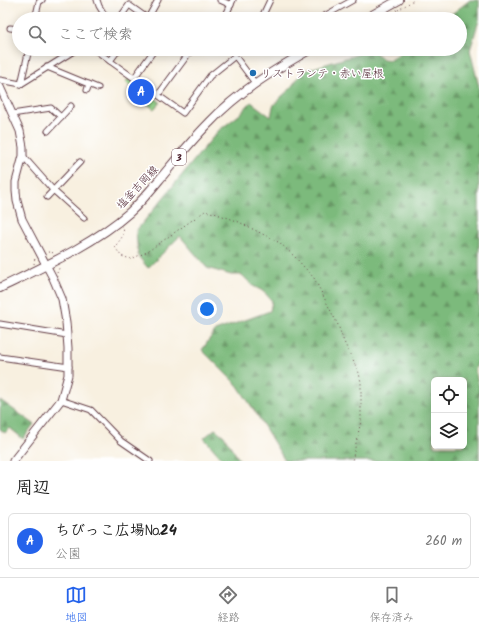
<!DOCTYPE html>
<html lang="ja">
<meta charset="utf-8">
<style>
body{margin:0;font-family:Kalam,"Klee One",sans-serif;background:#f2f2f2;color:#222}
.controls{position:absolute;right:12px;bottom:12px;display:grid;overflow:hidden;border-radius:6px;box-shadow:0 2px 10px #0003}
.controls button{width:36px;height:36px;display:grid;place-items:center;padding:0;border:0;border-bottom:1px solid #e0e0e0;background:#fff;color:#222;font:20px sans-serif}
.you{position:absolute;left:207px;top:309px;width:14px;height:14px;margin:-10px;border:3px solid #fff;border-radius:50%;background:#1a73e8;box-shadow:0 0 0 6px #1a73e833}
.badge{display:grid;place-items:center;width:26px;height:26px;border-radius:50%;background:#2563eb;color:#fff;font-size:13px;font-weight:700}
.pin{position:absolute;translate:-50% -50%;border:2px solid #fff;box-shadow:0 1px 4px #0006}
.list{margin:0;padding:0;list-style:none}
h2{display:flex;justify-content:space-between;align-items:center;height:52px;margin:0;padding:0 16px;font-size:17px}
h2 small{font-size:13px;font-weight:400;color:#767676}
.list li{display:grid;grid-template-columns:26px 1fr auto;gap:12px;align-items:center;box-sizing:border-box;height:56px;margin:0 8px 8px;padding:0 8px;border:1px solid #e0e0e0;border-radius:6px}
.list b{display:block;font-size:15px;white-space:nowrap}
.list p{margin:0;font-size:13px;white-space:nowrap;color:#767676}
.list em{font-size:13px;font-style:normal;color:#767676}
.icon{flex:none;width:22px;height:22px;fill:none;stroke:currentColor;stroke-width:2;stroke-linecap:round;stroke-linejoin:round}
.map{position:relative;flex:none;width:479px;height:461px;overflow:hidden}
.search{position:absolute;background:#fff;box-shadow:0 2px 10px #0003;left:12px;right:12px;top:12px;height:44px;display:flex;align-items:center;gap:10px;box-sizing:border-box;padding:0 14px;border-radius:22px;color:#767676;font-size:15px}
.sheet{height:116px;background:#fff}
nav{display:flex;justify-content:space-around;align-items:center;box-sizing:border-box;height:56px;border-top:1px solid #e0e0e0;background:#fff;font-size:11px;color:#767676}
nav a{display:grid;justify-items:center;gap:2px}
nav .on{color:#2563eb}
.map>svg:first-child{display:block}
.forest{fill:url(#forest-firs);stroke:#626c53;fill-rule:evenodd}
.park{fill:url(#park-tufts);stroke:#727c5e}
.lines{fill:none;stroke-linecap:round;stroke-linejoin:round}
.street-casing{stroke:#643e46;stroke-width:7}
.secondary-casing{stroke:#643e46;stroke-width:9}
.primary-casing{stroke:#643e46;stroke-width:10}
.path{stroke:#643e46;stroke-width:1;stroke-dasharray:1 3;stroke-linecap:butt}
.street{stroke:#fff;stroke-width:5}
.secondary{stroke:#fff;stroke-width:7}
.primary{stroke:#fff;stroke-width:8}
.poi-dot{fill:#1f6fb2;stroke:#fff;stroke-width:1.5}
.labels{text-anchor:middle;stroke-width:3;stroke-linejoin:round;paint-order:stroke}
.shield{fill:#fff;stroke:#80626b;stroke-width:1}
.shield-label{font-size:10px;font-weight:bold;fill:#4a1f2b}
.poi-label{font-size:11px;fill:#4a1f2b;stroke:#fff;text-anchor:start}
.street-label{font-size:11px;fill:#4a1f2b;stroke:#fff}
</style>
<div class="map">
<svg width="479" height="461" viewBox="0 0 479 461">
<defs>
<pattern id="forest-firs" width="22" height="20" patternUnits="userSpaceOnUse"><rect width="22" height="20" fill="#7bba7b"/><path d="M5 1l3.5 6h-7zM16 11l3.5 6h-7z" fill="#679765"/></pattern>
<pattern id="park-tufts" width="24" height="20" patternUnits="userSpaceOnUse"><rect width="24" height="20" fill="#9ada91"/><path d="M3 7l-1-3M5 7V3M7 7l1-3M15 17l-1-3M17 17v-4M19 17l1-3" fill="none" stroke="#86bb7d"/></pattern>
</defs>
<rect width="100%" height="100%" fill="#fff"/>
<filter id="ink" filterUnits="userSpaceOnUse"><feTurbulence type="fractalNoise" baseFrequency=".025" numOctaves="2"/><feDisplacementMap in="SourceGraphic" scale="8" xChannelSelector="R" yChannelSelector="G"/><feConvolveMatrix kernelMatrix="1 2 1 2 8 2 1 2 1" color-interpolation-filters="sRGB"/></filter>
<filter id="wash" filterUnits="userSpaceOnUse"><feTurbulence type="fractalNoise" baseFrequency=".012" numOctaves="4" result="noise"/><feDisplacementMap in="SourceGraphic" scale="16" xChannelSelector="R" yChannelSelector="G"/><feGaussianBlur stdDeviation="0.9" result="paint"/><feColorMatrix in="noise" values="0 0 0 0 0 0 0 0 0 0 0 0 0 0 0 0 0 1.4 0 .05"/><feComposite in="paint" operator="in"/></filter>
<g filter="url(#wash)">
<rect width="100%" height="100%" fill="#f8f0e0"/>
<g class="forest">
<path d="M470 0H479V20L470 50 479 87V358L475 370 479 387V461H285L256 413 238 386 202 350 215 331 270 311 272 301 266 294 261 290 253 286 242 275H231L207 268 180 236 148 268 138 256 136 231 218 131 239 115 251 102 271 117 273 106 281 97 289 90 303 71 372 50 383 59 390 60 406 49H460V19H445ZM434 380H464V446H434Z"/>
<polygon points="0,400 34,424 23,439 10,428 5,433 0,429"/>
<polygon points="215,429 224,436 240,461 224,461 204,438"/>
</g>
<polygon class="park" points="128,79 160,102 154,109 145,102 126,82"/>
</g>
<g filter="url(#ink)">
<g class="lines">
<g class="street-casing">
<g id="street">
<polyline points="97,0 99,6 107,19"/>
<polyline points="220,0 231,5"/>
<polyline points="35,19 39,2 42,0"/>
<polyline points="119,19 129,5 143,15"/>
<polyline points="150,19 148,18 158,0"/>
<polyline points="224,19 233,0"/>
<polyline points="261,19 270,0"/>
<polyline points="319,19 353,0"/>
<polyline points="10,28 19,29"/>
<polyline points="94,49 110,61 119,49"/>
<polyline points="110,61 183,113 210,76 235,56 255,83"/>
<polyline points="47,67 98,88"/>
<polyline points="134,78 155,49"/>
<polyline points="0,80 21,84 29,49"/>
<polyline points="21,84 77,49"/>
<polyline points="87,90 89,84"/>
<polyline points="158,95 192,49"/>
<polyline points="12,114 51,108 61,117"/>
<polyline points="48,131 71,106"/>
<polyline points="23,156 53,190 84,218"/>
<polyline points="47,197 80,162"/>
<polyline points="0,324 67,335"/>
<polyline points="0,357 69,367"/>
<polyline points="61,400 91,410 121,441 150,461"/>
</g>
</g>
<g class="secondary-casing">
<polyline id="secondary" points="0,87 20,131 23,147 23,156 16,182 16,191 17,201 22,219 53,278 62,299 66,322 68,348 68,375 63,393 61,400 13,461"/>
</g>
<g class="primary-casing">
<g id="primary">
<polyline points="365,19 399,0"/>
<path d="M0 288C43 267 94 244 130 212 141 202 150 191 159 180 175 161 191 141 209 123 238 92 274 70 311 49"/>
</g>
</g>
<g class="path">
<polyline points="398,10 414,0"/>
<polyline points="389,14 397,10"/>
<polyline points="354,19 359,16"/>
<polyline points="318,52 323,49"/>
<path d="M122 226C127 235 119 240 115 247L121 256 131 259 147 252 205 211 214 213 237 221 280 243 295 257 314 278 338 325 344 342 359 373 361 382V421L352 461"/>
<polyline points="48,252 55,253"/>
<polyline points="34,264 35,258"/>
<polyline points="57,273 60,266"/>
</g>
<use href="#street" class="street"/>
<use href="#secondary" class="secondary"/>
<use href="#primary" class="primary"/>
</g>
</g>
<circle class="poi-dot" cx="253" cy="73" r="4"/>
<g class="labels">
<rect class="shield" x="172" y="149" width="14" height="16" rx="3"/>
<g class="shield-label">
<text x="179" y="161">3</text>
</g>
<g class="poi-label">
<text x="261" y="77">リストランテ・赤い屋根</text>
</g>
<g class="street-label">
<text transform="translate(137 187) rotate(-47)" y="4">塩釜吉岡線</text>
</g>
</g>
</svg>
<div class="controls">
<button><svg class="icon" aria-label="locate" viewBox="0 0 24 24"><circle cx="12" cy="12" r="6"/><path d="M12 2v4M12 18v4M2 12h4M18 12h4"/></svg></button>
<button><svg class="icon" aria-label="layers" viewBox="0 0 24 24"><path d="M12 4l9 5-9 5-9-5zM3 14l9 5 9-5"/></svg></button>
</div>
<div class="you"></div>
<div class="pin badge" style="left:141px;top:92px">A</div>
<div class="search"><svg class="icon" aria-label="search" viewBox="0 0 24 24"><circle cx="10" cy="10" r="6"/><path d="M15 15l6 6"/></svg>ここで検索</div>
</div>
<section class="sheet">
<h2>周辺<small></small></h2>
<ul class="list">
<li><span class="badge">A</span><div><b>ちびっこ広場№24</b><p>公園</p></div><em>260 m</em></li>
</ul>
</section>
<nav>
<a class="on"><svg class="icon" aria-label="map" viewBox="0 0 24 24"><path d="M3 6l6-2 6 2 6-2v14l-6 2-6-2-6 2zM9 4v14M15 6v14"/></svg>地図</a>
<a><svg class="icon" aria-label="directions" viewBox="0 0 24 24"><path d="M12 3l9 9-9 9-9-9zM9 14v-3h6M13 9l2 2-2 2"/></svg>経路</a>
<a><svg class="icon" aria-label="saved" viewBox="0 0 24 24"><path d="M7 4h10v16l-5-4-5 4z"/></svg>保存済み</a>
</nav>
